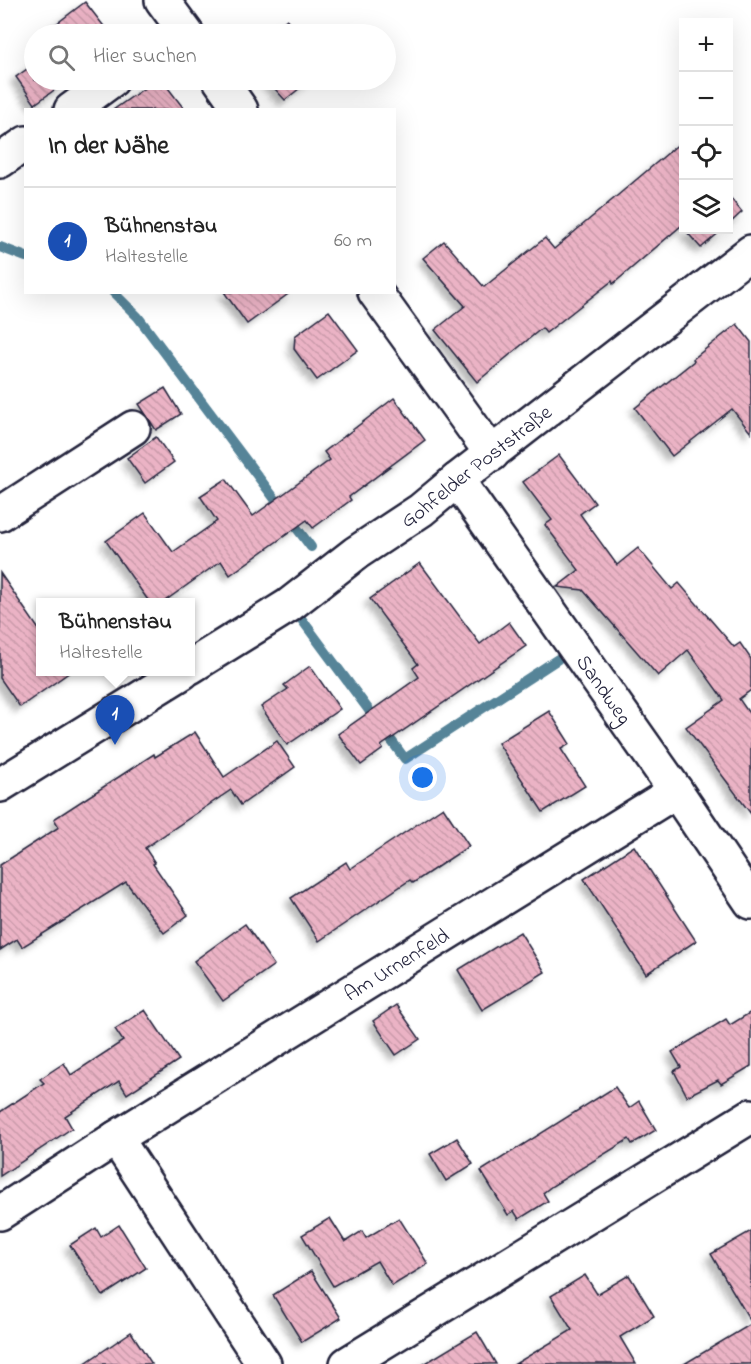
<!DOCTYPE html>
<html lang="de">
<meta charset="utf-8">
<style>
body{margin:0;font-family:"Indie Flower",sans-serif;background:#f2f2f2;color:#222}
.controls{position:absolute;right:18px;top:18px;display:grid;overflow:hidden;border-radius:0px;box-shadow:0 6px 24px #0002}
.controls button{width:54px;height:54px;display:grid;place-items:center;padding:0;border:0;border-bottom:2px solid #e0e0e0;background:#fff;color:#222;font:30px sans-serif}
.you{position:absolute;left:423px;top:778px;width:21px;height:21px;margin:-15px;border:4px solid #fff;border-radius:50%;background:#1a73e8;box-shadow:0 0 0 9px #1a73e833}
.badge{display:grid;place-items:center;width:39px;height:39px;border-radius:50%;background:#d1495b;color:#fff;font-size:20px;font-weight:700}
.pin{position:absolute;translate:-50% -50px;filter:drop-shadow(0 2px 3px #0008)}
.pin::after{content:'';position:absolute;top:32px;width:21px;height:18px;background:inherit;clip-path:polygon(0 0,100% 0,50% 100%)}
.popup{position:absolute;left:36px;top:598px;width:159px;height:78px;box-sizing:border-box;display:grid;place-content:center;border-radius:0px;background:#fff;filter:drop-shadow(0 2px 4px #0005);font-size:20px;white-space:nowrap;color:#767676}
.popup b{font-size:22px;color:#222}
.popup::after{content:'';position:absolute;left:50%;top:100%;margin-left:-12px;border:12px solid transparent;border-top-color:#fff}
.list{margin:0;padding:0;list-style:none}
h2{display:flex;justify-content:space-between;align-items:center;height:78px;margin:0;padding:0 24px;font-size:26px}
h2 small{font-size:20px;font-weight:400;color:#767676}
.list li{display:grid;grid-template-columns:39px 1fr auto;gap:18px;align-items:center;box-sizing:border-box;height:108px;padding:0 24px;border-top:2px solid #e0e0e0}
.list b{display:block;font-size:22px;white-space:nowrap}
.list p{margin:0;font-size:20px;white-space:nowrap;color:#767676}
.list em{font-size:20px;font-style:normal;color:#767676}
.icon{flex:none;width:33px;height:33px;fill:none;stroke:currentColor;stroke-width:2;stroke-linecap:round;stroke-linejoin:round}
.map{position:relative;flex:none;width:751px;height:1364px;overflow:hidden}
.search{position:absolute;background:#fff;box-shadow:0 6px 24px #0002;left:24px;top:24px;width:372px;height:66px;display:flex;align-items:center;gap:15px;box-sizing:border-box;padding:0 21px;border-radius:33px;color:#767676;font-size:22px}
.panel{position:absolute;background:#fff;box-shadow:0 6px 24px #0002;left:24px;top:108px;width:372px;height:186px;border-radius:0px}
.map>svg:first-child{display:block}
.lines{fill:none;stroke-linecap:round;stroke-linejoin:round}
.stream{stroke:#568498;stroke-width:10}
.building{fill:url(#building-back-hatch);stroke:#22223b;stroke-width:1.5;filter:url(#shadow)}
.minor-casing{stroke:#22223b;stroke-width:38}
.minor{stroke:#fff;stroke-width:33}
.labels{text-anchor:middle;stroke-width:4.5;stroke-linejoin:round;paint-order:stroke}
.street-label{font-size:21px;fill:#22223b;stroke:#fff}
</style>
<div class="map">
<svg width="751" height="1364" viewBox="0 0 751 1364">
<defs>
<pattern id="building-back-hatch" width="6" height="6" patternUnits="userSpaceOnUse" patternTransform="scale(1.5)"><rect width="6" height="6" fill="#ebb3c5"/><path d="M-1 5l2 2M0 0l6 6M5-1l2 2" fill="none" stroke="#c99aaa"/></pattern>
<filter id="shadow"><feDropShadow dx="-5.5" dy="5.5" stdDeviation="3" flood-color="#0004"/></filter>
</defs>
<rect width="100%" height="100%" fill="#fff"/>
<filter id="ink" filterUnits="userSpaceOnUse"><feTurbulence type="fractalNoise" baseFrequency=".0167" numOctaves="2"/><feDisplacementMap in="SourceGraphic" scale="12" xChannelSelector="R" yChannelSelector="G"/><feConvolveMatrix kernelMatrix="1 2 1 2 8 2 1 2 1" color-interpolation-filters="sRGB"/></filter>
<g filter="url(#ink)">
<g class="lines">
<g class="stream">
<polyline points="0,247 26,257"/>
<polyline points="113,292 138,317 311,547"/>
<polyline points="297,613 405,759 558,659"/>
</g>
</g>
<g class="building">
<polygon points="85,2 110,34 43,34"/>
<polygon points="287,19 300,34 269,34"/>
<polygon points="34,64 34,80 68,80 35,104 16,77"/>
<polygon points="156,80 162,80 185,110 113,110"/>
<polygon points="267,80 310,80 285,100"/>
<polygon points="681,142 684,145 684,228 681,226 613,284 612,281 546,333 542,328 477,382 435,330 465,306 423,258 444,241 484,287 545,238 554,249"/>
<polygon points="729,196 742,212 729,224"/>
<polygon points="685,230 722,230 701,248"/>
<polygon points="224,292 291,292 247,324"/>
<polygon points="329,311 358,350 317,380 294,349 295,336"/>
<polygon points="737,324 751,342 751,433 732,409 672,456 635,408 694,361 693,359"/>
<polygon points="165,388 181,414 156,430 139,404"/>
<polygon points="394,398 425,440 349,497 351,500 313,528 307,520 230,575 221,561 162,603 150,603 106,541 145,513 173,552 217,521 200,496 226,479 253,516 330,460 324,452"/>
<polygon points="156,437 174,462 145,483 127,458"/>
<polygon points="559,455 595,503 580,514 617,565 638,548 672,589 679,583 734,647 740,643 751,659 751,690 739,699 751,716 751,814 686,727 724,700 688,650 658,676 583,590 557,587 579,570 545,525 552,520 523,482"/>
<polygon points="420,563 480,644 509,622 526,646 381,746 383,749 361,765 338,734 419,677 413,668 418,664 370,599"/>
<polygon points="0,573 40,631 40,672 70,672 20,707 0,678"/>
<polygon points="310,666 340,709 287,745 261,707 288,689 284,685"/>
<polygon points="549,711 570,744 561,749 585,786 543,812 498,743"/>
<polygon points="195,732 224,777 277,741 295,767 241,805 231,790 145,848 155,863 153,864 188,915 164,933 126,882 22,947 17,939 0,950 0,865 59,827 54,819 154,754 155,757"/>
<polygon points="443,807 469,846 413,883 410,880 319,941 291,898 346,862 350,869"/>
<polygon points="634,846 696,941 646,974 584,879"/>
<polygon points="245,924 274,965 223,1001 194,961"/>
<polygon points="520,932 545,972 482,1010 458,970"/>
<polygon points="396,1005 420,1039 396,1055 373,1021"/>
<polygon points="145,1010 179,1060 127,1094 119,1081 65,1116 72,1128 0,1176 0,1112 44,1083 40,1079 64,1063 71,1075 123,1041 115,1029"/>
<polygon points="751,1012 751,1066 721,1084 718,1080 687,1096 674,1071 681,1067 672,1052 726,1019 730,1025"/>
<polygon points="615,1087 629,1108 639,1101 656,1130 632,1144 629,1139 552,1186 543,1193 548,1201 519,1219 514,1211 508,1215 481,1171"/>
<polygon points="457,1138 473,1164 446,1181 430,1154"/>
<polygon points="330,1218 345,1242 362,1231 366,1238 399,1218 428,1264 392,1286 377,1261 333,1286 302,1235"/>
<polygon points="119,1225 146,1268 103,1296 70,1245 96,1228 101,1237"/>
<polygon points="751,1231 751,1322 711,1254"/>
<polygon points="311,1271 341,1318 302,1342 273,1295"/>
<polygon points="585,1275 597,1294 629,1275 654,1316 620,1337 636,1364 515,1364 572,1330 551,1296"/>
<polygon points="751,1324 751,1364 684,1364"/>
<polygon points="131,1332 152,1364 84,1364"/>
<polygon points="477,1332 496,1364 424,1364"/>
</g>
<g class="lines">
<g class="minor-casing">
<g id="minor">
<polyline points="162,0 187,34"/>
<polyline points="220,80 241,110"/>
<polyline points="71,110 112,80"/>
<polyline points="0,161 26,143"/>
<polyline points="375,292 492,454"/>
<path id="s1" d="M457 480 676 791 751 902"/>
<polyline points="0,514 133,428"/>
<path id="s2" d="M190 667 288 606 356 553 421 510 457 480 751 252"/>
<polyline points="0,785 183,672"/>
<polyline points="0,1213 116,1138"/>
<path id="s3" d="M264 1364 116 1138 676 791"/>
<polyline points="347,1364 751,1116"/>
</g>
</g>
<use href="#minor" class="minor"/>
</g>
</g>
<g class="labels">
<g class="street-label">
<text dy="7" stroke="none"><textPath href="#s2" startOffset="350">Gohfelder Poststraße</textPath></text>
<text dy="7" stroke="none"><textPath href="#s1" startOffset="256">Sandweg</textPath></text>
<text dy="7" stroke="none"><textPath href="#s3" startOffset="600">Am Urnenfeld</textPath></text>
</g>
</g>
</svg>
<div class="controls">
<button>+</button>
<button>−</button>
<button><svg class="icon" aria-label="locate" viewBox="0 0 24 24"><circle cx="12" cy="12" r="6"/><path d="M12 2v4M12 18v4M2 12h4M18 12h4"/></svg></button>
<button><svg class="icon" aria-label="layers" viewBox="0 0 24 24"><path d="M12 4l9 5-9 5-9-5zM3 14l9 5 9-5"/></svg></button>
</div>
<div class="you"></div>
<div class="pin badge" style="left:115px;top:745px;background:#1a4fb4">1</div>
<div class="popup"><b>Bühnenstau</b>Haltestelle</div>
<div class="search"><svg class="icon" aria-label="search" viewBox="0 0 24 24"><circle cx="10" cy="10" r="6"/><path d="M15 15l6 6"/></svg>Hier suchen</div>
<section class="panel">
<h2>In der Nähe<small></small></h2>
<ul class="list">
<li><span class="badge" style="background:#1a4fb4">1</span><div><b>Bühnenstau</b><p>Haltestelle</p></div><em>60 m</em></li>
</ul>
</section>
</div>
